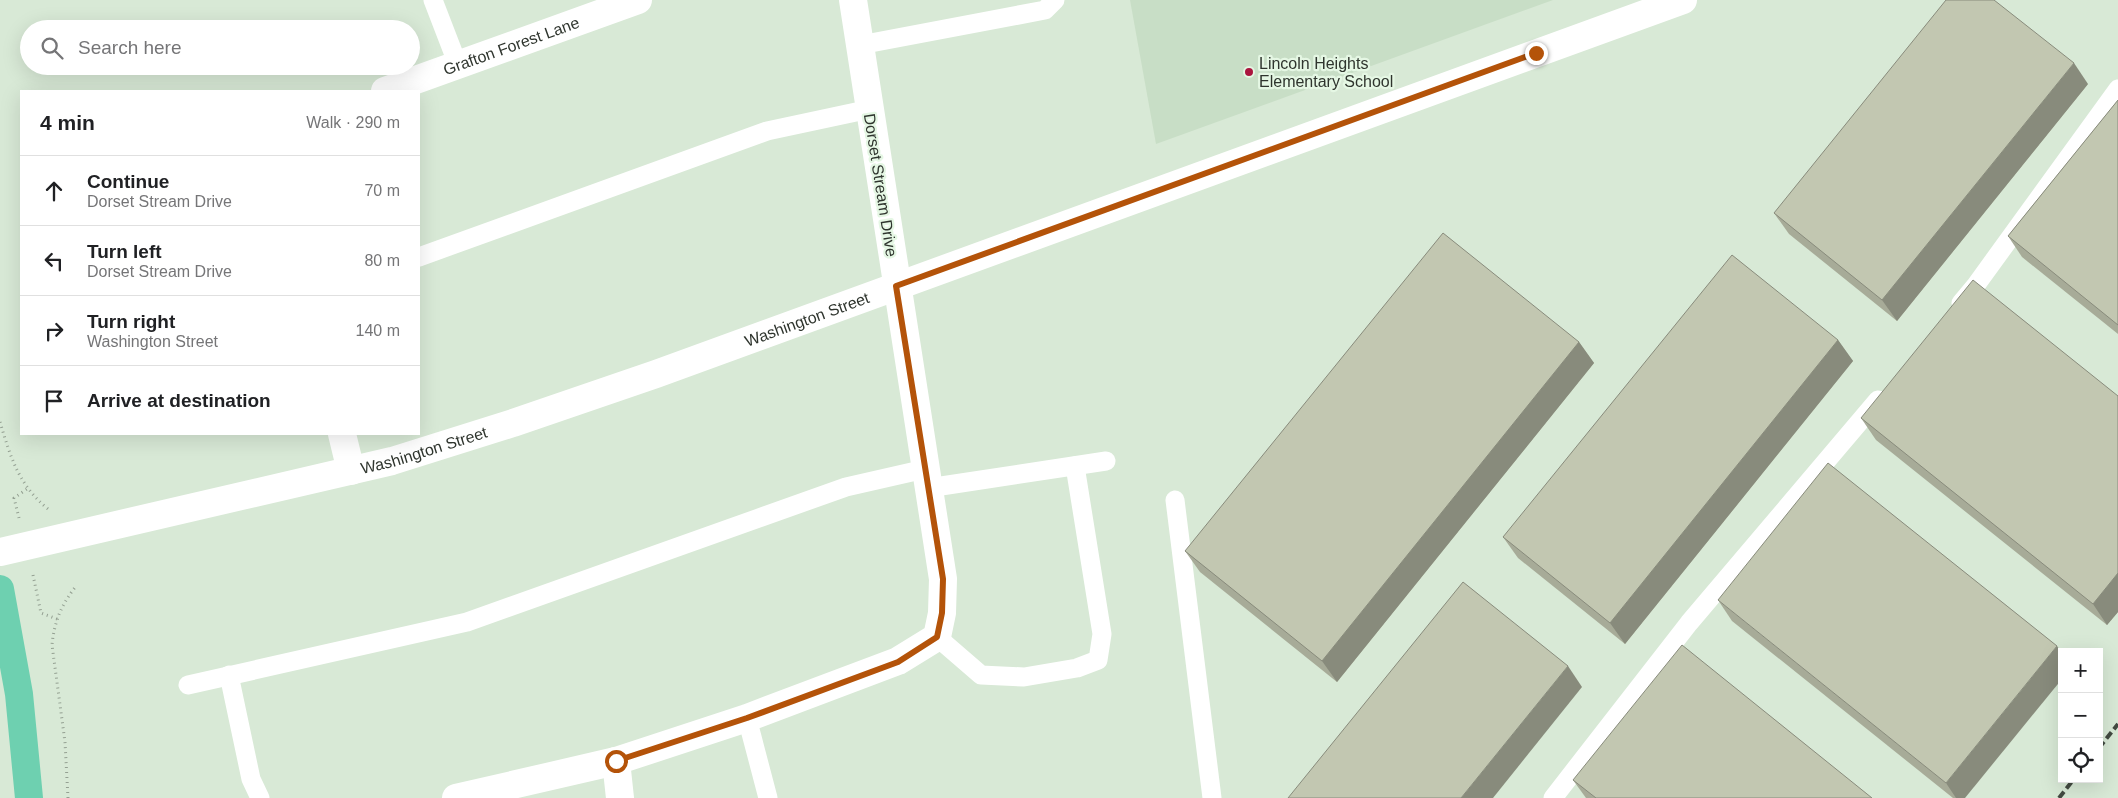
<!DOCTYPE html>
<meta charset="utf-8">
<style>
body{margin:0;font-family:Helvetica,sans-serif;background:#f6f6f6;color:#202124}
.controls{position:absolute;right:15px;bottom:15px;display:grid;overflow:hidden;border-radius:0px;box-shadow:0 5px 20px #0002}
.controls button{width:45px;height:45px;display:grid;place-items:center;padding:0;border:0;border-bottom:1px solid #e0e0e0;background:#fff;color:#202124;font:25px sans-serif}
.stop{position:absolute;width:15px;height:15px;margin:-11px;border:4px solid #b45309;border-radius:50%;background:#fff}
.stop.end{background:#b45309;border-color:#fff;box-shadow:0 1px 5px #0008}
.list{margin:0;padding:0;list-style:none}
h2{display:flex;justify-content:space-between;align-items:center;height:65px;margin:0;padding:0 20px;font-size:21px}
h2 small{font-size:16px;font-weight:400;color:#757577}
.list li{display:grid;grid-template-columns:32px 1fr auto;gap:15px;align-items:center;box-sizing:border-box;height:70px;padding:0 20px;border-top:1px solid #e0e0e0}
.list b{display:block;font-size:19px;white-space:nowrap}
.list p{margin:0;font-size:16px;white-space:nowrap;color:#757577}
.list em{font-size:16px;font-style:normal;color:#757577}
.icon{flex:none;width:28px;height:28px;fill:none;stroke:currentColor;stroke-width:2;stroke-linecap:round;stroke-linejoin:round}
.map{position:relative;flex:none;width:2118px;height:798px;overflow:hidden}
.search{position:absolute;background:#fff;box-shadow:0 5px 20px #0002;left:20px;top:20px;width:400px;height:55px;display:flex;align-items:center;gap:12px;box-sizing:border-box;padding:0 18px;border-radius:28px;color:#757577;font-size:19px}
.panel{position:absolute;background:#fff;box-shadow:0 5px 20px #0002;left:20px;top:90px;width:400px;height:345px;border-radius:0px}
.map>svg:first-child{display:block}
.built{fill:#c8dec6}
.lines{fill:none;stroke-linecap:round;stroke-linejoin:round}
.path{stroke:#94a092;stroke-width:3;stroke-dasharray:1 4;stroke-linecap:butt}
.service{stroke:#fff;stroke-width:19}
.minor{stroke:#fff;stroke-width:28}
.trunk{stroke:#6ed0b0;stroke-width:28}
.rail{stroke:#424a41;stroke-width:4;stroke-dasharray:8 4;stroke-linecap:butt}
.wall{fill:#a7ab98}
.shaded-wall{fill:#888b7c}
.building{fill:#c2c7b1;stroke:#888b7c}
.route{stroke:#b45309;stroke-width:6}
.poi-dot{fill:#aa143e;stroke:#e5f7e4;stroke-width:2}
.labels{text-anchor:middle;stroke-width:4.5;stroke-linejoin:round;paint-order:stroke}
.street-label{font-size:16px;fill:#2f352e;stroke:#e5f7e4}
.poi-label{font-size:16px;fill:#2f352e;stroke:#e5f7e4;text-anchor:start}
</style>
<div class="map">
<svg width="2118" height="798" viewBox="0 0 2118 798">
<rect width="100%" height="100%" fill="#d8e9d6"/>
<polygon class="built" points="1130,0 1553,0 1156,144"/>
<g class="lines">
<g class="path">
<path d="M0 422C11 458 18 484 48 509"/>
<polyline points="19,518 14,498 27,489"/>
<polyline points="33,575 41,613 57,619"/>
<path d="M68 798 65 742 52 645C54 622 62 603 77 585"/>
</g>
<g class="service">
<polyline points="433,0 458,65"/>
<polyline points="860,45 1045,10 1055,0"/>
<polyline points="419,257 767,131 870,109"/>
<polyline points="1961,303 1976,285 2118,89"/>
<polyline points="928,488 1106,461"/>
<polyline points="1175,500 1212,798"/>
<polyline points="937,637 981,675 1024,677 1077,668 1098,660 1102,634 1075,466"/>
<polyline points="229,675 251,779 260,798"/>
<polyline points="188,685 467,622 846,487 925,469"/>
<polyline points="747,718 768,798"/>
<polyline points="1553,798 1689,623 1878,400"/>
</g>
<g class="minor">
<path id="s1" d="M385 91 638 0"/>
<polyline points="342,434 351,471"/>
<path id="s2" d="M0 552 392 461 513 423 656 374 1683 0"/>
<polyline points="616,761 620,798"/>
<polyline points="456,798 616,761 747,718 898,661 937,637 942,613 943,579 853,0"/>
</g>
<polyline class="trunk" points="0,589 19,694 29,798"/>
<g class="rail">
<polyline points="2099,748 2118,724"/>
<polyline points="2059,798 2074,779"/>
</g>
</g>
<g class="wall">
<polygon points="2088,84 1897,321 1789,234 1774,213"/>
<polygon points="2118,100 2118,334 2022,257 2008,236"/>
<polygon points="1838,340 1853,361 1625,644 1518,558 1503,537"/>
<polygon points="1579,342 1594,363 1337,682 1200,572 1185,551"/>
<polygon points="2118,396 2118,612 2107,625 1876,440 1861,418"/>
<polygon points="1718,600 1965,798 1953,798 1732,621"/>
<polygon points="1573,780 1872,798 1586,798"/>
</g>
<g class="shaded-wall">
<polygon points="2074,63 2088,84 1897,321 1882,300"/>
<polygon points="1838,340 1853,361 1625,644 1610,623"/>
<polygon points="1579,342 1594,363 1337,682 1322,661"/>
<polygon points="2118,573 2118,612 2107,625 2093,604"/>
<polygon points="2057,646 2062,653 2062,679 1965,798 1956,798 1946,783"/>
<polygon points="1568,666 1582,687 1493,798 1461,798"/>
</g>
<g class="building">
<polygon points="1946,0 1994,0 2074,63 1882,300 1774,213"/>
<polygon points="2118,100 2118,325 2008,236"/>
<polygon points="1443,233 1579,342 1322,661 1185,551"/>
<polygon points="1732,255 1838,340 1610,623 1503,537"/>
<polygon points="1973,280 2118,396 2118,573 2093,604 1861,418"/>
<polygon points="1828,463 2057,646 1946,783 1718,600"/>
<polygon points="1463,582 1568,666 1461,798 1288,798"/>
<polygon points="1682,645 1872,798 1596,798 1573,780"/>
</g>
<g class="lines">
<polyline class="route" points="616,761 747,718 898,662 937,637 942,613 943,579 896,286 1536,53"/>
</g>
<circle class="poi-dot" cx="1249" cy="72" r="5"/>
<g class="labels">
<g class="street-label">
<text dy="6" stroke="none"><textPath href="#s1" startOffset="134">Grafton Forest Lane</textPath></text>
<text transform="translate(881 185) rotate(81)" y="6">Dorset Stream Drive</text>
<text dy="6" stroke="none"><textPath href="#s2" startOffset="841">Washington Street</textPath></text>
<text dy="6" stroke="none"><textPath href="#s2" startOffset="436">Washington Street</textPath></text>
</g>
<g class="poi-label">
<text x="1259" y="69">Lincoln Heights<tspan x="1259" dy="18">Elementary School</tspan></text>
</g>
</g>
</svg>
<div class="controls">
<button>+</button>
<button>−</button>
<button><svg class="icon" aria-label="locate" viewBox="0 0 24 24"><circle cx="12" cy="12" r="6"/><path d="M12 2v4M12 18v4M2 12h4M18 12h4"/></svg></button>
</div>
<div class="stop" style="left:616px;top:761px"></div>
<div class="stop end" style="left:1536px;top:53px"></div>
<div class="search"><svg class="icon" aria-label="search" viewBox="0 0 24 24"><circle cx="10" cy="10" r="6"/><path d="M15 15l6 6"/></svg>Search here</div>
<section class="panel">
<h2>4 min<small>Walk · 290 m</small></h2>
<ul class="list">
<li><svg class="icon" aria-label="ahead" viewBox="0 0 24 24"><path d="M12 20V5M6 11l6-6 6 6"/></svg><div><b>Continue</b><p>Dorset Stream Drive</p></div><em>70 m</em></li>
<li><svg class="icon" aria-label="left" viewBox="0 0 24 24"><path d="M17 20v-9H6M10 6l-5 5 5 5"/></svg><div><b>Turn left</b><p>Dorset Stream Drive</p></div><em>80 m</em></li>
<li><svg class="icon" aria-label="right" viewBox="0 0 24 24"><path d="M7 20v-9h11M14 6l5 5-5 5"/></svg><div><b>Turn right</b><p>Washington Street</p></div><em>140 m</em></li>
<li><svg class="icon" aria-label="arrive" viewBox="0 0 24 24"><path d="M6 21V4h12l-3 4 3 4H6"/></svg><div><b>Arrive at destination</b></div></li>
</ul>
</section>
</div>
